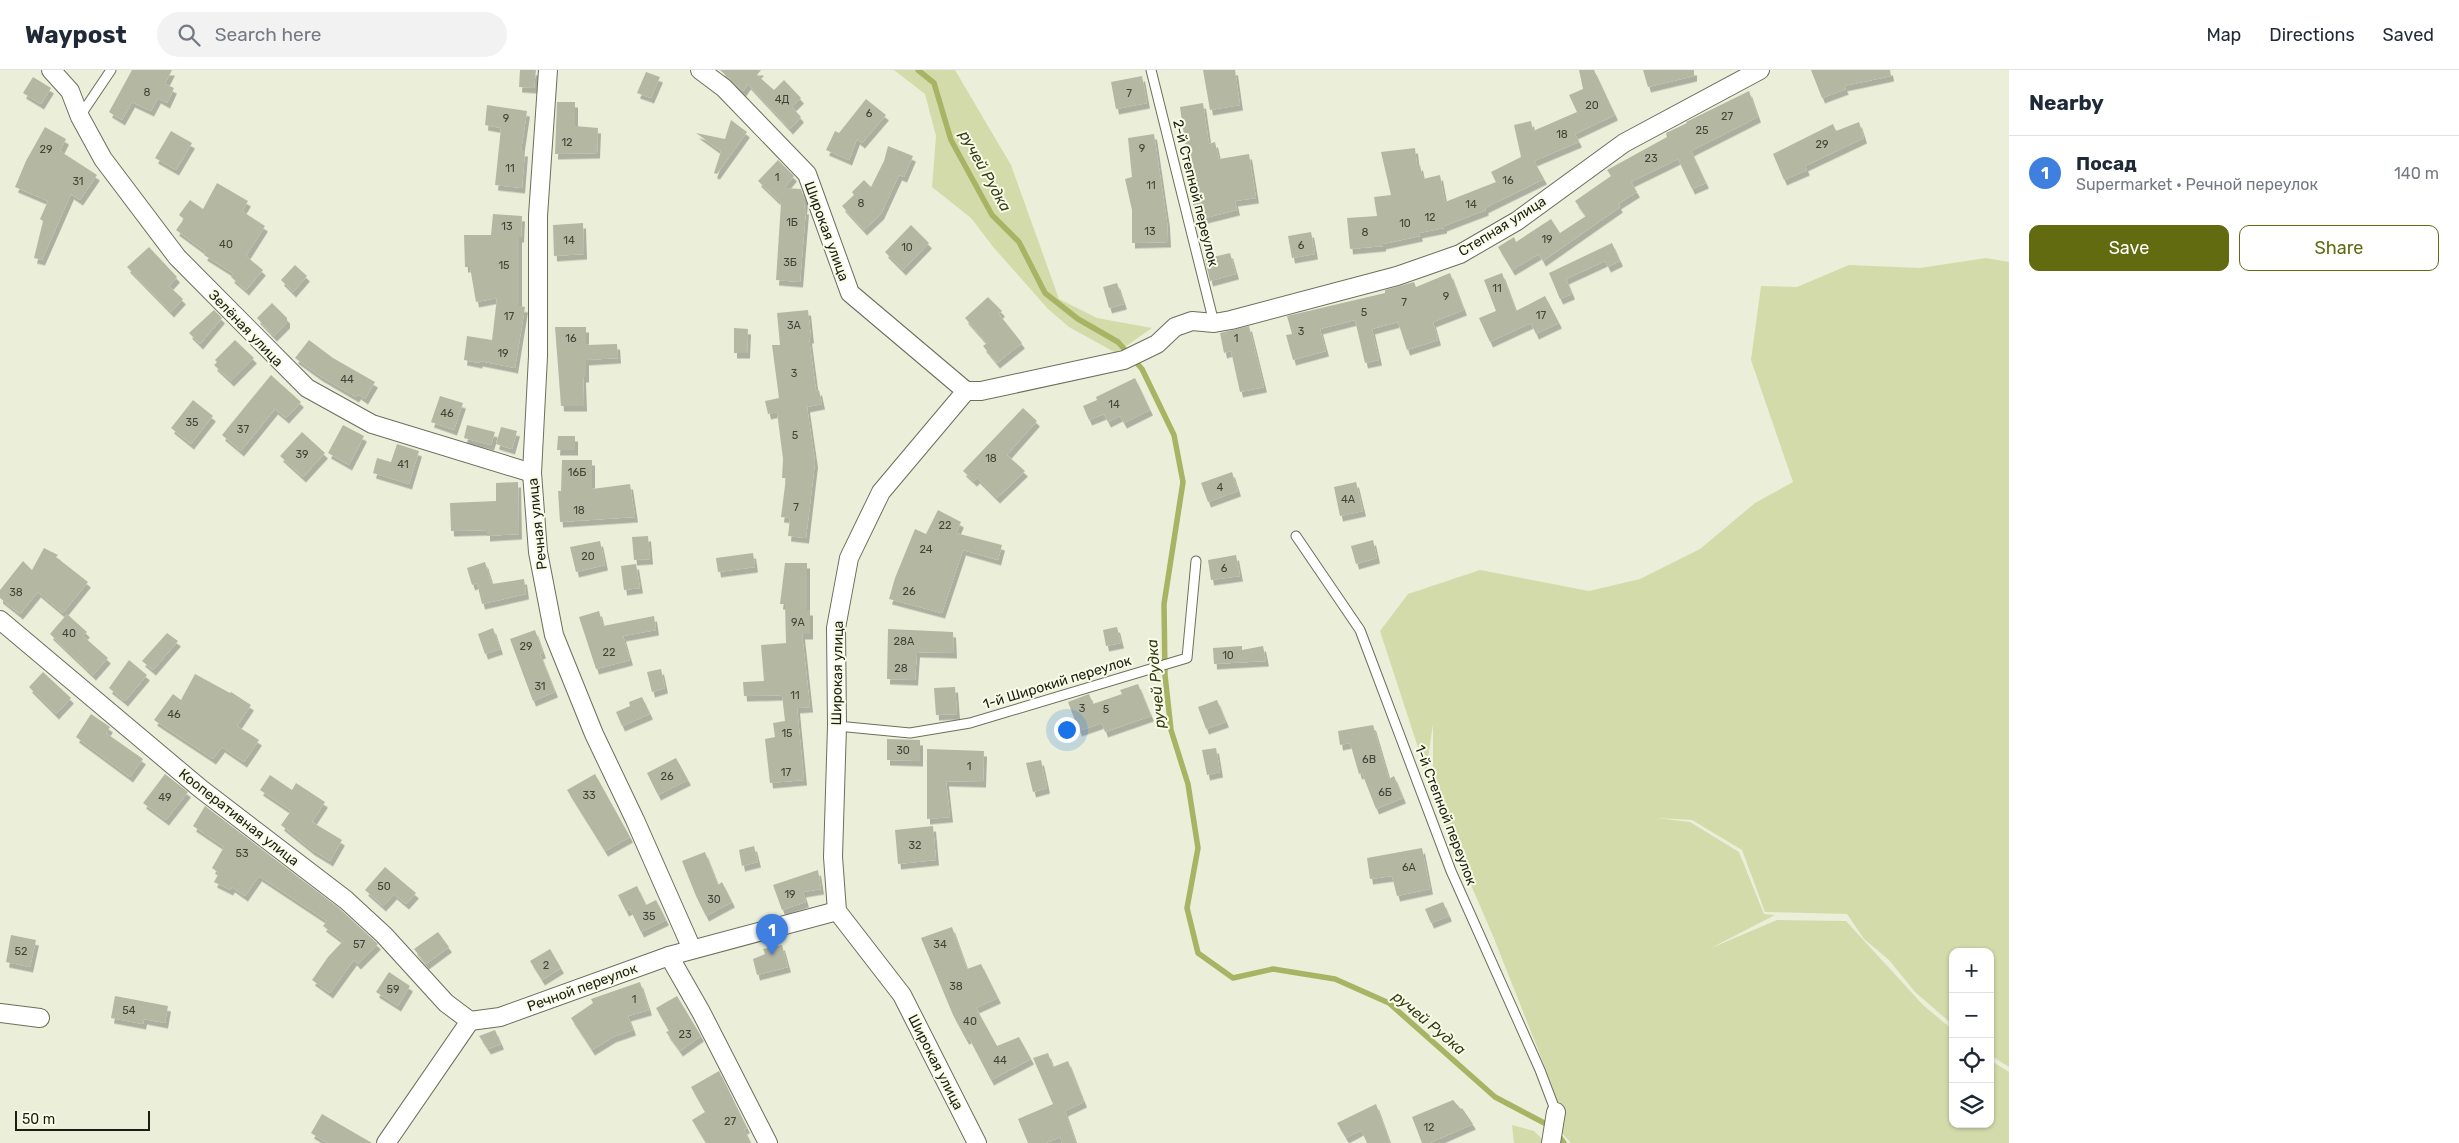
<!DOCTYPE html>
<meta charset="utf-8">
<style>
body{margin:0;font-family:Rubik,sans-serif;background:#f2f2f3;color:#1f2937}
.controls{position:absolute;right:15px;bottom:15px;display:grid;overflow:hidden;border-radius:10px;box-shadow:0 1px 4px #0004}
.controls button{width:45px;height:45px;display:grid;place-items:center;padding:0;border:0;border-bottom:1px solid #e0e1e3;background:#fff;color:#1f2937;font:25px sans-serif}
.scale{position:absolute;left:15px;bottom:12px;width:135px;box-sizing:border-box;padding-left:5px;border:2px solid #1c1d15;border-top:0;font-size:14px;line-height:18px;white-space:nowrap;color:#1c1d15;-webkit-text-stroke:4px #f8fce6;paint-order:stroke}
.you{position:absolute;left:1066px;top:659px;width:18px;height:18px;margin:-12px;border:4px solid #fff;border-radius:50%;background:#1a73e8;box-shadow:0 0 0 8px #1a73e833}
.badge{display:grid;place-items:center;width:32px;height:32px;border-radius:50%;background:#626b10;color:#fff;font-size:16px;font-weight:700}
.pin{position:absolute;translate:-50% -41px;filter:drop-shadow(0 1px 2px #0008)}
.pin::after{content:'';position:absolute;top:26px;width:18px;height:15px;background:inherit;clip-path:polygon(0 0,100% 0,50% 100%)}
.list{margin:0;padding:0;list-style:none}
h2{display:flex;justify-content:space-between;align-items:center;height:65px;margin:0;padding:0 20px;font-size:21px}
h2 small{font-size:16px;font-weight:400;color:#747a83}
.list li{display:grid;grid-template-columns:32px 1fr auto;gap:15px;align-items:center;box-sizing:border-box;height:75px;padding:0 20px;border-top:1px solid #e0e1e3}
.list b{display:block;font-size:19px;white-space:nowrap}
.list p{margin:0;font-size:16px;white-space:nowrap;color:#747a83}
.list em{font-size:16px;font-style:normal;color:#747a83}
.actions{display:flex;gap:10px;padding:15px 20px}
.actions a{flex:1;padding:11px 0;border:1px solid #626b10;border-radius:10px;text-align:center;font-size:18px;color:#626b10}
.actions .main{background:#626b10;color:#fff}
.icon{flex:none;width:28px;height:28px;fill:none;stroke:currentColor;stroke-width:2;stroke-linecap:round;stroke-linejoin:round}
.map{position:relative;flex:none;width:2009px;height:1073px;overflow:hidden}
header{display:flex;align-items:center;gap:30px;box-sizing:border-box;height:70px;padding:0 25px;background:#fff;border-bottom:1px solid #e0e1e3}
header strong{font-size:24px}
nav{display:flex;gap:28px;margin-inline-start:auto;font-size:18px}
.search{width:350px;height:45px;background:#f2f2f3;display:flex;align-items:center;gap:12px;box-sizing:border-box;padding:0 18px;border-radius:28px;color:#747a83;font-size:19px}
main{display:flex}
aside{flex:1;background:#fff}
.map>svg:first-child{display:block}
.green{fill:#d3dbab}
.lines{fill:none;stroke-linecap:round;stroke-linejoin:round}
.stream{stroke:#a8b364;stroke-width:5.5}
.building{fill:#b4b8a3;filter:url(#shadow)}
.lane-casing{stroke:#6b6f5b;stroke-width:11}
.street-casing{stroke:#6b6f5b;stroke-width:20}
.lane{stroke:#fff;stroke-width:9}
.street{stroke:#fff;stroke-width:18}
.labels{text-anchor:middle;stroke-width:4;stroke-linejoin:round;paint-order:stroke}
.number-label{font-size:11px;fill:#424438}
.street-label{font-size:14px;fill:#1c1d15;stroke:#f8fce6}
.water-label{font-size:15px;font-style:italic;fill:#353a18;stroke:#f8fce6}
</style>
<header>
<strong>Waypost</strong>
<div class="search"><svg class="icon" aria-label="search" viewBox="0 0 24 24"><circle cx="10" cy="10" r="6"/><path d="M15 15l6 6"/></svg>Search here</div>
<nav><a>Map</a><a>Directions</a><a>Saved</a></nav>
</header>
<main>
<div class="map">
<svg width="2009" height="1073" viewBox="0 0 2009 1073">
<defs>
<filter id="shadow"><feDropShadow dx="3" dy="5.5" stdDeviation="0" flood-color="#0004"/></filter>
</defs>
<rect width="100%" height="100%" fill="#ebefd9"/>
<g class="green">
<polygon points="894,0 955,0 1011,95 1059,229 1097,248 1152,258 1116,283 1069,257 1048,239 994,178 971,148 932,117 936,66 925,24"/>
<polygon points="1986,188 2009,192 2009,997 1990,985 1990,882 1953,882 1953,955 1915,922 1889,890 1864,869 1847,844 1765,842 1742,780 1692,750 1656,748 1690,752 1739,782 1764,844 1775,845 1711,878 1777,850 1846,851 1923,935 1953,960 1953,1054 1990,1054 1990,990 2009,1002 2009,1073 1571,1073 1561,1062 1563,1045 1545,997 1493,866 1433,727 1433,654 1426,702 1380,561 1408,524 1480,500 1589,521 1640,509 1700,479 1755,433 1793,412 1751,290 1761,216 1797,217 1849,195 1920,198"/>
<polygon points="1512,1055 1534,1061 1546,1073 1514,1073"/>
</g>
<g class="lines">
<g class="stream">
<polyline points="918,0 934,13 951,70 992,145 1019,172 1045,223 1078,249 1118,272 1142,299 1174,365 1183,412 1164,534 1165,605 1171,660 1188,714 1198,778 1187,838 1198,883 1233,908 1273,899 1335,909 1389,933 1495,1027 1550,1056"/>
<polyline points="1557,1063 1564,1073"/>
</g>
</g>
<g class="building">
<polygon points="132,0 172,0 165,14 174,18 167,33 158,28 151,41 132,32 122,50 109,42"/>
<polygon points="520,0 536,0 534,18 519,17"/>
<polygon points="720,0 761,0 757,5 774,20 784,10 801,28 792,37 801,47 790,59 748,14 743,21"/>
<polygon points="1203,0 1235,0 1240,35 1210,40"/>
<polygon points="1579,0 1594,0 1615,45 1575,64 1579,72 1534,91 1544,109 1485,138 1486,140 1444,156 1444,158 1419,163 1420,166 1383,174 1383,176 1350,179 1347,148 1377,146 1374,127 1391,125 1381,82 1415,78 1417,96 1420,95 1423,109 1440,105 1445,132 1496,112 1491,102 1521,87 1514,55 1531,51 1533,61 1577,42 1569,25 1583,19"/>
<polygon points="1643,0 1694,0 1694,6 1648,17"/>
<polygon points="1811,0 1890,0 1891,6 1844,16 1846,19 1822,28"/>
<polygon points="646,2 660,7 651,28 637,23"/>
<polygon points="1142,6 1147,33 1116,39 1111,12"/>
<polygon points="33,7 51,18 41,34 23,23"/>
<polygon points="1749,21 1758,47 1691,81 1706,113 1692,119 1678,89 1631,112 1637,122 1618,134 1620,137 1543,191 1539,184 1512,200 1498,177 1514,167 1516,172 1551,149 1560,163 1586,146 1575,131 1611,106 1607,100 1667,67 1666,63 1687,53 1686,52"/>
<polygon points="866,29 886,45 862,73 857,69 849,90 826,80 835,61 839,63"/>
<polygon points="557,32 575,32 575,56 598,58 597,83 555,84"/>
<polygon points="1203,33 1209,74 1215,72 1219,89 1249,84 1256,128 1235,131 1237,140 1197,150 1191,126 1197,125 1186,79 1180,37"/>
<polygon points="487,35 527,41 521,81 525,81 522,118 495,115 501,58 485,55"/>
<polygon points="731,50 747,62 717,104 714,103 721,81 696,63 725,69"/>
<polygon points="1859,52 1864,68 1805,96 1807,100 1784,110 1773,84 1833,54 1836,61"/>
<polygon points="45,57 66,69 60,81 97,105 80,130 71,124 42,190 34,188 43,151 40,149 48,131 15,117 26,91"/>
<polygon points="171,61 192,73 176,100 155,88"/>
<polygon points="1154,64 1167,152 1168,172 1132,173 1132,140 1125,109 1132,107 1128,68"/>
<polygon points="888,76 913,86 904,107 899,105 881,144 864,160 842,136 854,125 852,122 864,110 871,117 884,91"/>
<polygon points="778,90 794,106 784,118 801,119 805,130 804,139 806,139 800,212 776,210 781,133 758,111"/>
<polygon points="217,113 248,131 242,141 265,156 246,186 263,200 246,220 231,207 234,204 204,185 206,182 176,160 184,149 179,145 190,130 203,139"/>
<polygon points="493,144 522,146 521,167 519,167 519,236 525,237 515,298 480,291 479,293 464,290 467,266 492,270 497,228 476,232 470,197 465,197 464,165 491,165"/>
<polygon points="583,153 584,184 554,186 553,155"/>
<polygon points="911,155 929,173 903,200 885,182"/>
<polygon points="1311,162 1315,184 1292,188 1288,166"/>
<polygon points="1612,173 1620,191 1608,197 1605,191 1566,209 1572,224 1560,229 1549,203"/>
<polygon points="149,177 177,207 169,216 183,229 171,242 127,197"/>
<polygon points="1230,183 1236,204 1210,211 1205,189"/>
<polygon points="295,195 307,206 293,222 281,210"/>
<polygon points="1450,203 1464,240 1433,252 1438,270 1407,280 1398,252 1372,259 1379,290 1365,293 1355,250 1320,259 1326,281 1293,290 1286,265 1292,264 1287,246 1385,223 1385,220 1414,212 1416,217"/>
<polygon points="1502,203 1516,241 1545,226 1559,253 1536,264 1531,253 1490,272 1479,248 1496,241 1484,210"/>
<polygon points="1117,213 1124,234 1109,238 1103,217"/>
<polygon points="988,227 1002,241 999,244 1022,273 997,293 983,276 987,273 965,248"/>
<polygon points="272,233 287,248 287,253 274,266 257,248"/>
<polygon points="214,240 222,248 200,274 189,263"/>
<polygon points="808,240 811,268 809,268 816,321 819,320 822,334 807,337 815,392 806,468 788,466 790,448 781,447 786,408 782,408 783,389 777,342 768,344 765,331 779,328 772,275 780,275 777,243"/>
<polygon points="1249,256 1264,317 1240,322 1231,281 1224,283 1220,263"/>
<polygon points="555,257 586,257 586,275 617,274 618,288 586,290 586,307 583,307 584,336 561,336"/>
<polygon points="734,258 748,259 747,283 734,283"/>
<polygon points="235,270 254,288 231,311 214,295 217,292 215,290"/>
<polygon points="309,270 333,288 375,312 365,329 358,324 356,327 320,306 295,288"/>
<polygon points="271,305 301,332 286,348 275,339 241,381 222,365"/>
<polygon points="1135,308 1150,340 1124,353 1120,346 1108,352 1104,344 1089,350 1083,336 1097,330 1096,327"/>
<polygon points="440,326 463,333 454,360 431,352"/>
<polygon points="193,330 213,346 191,374 171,358"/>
<polygon points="1023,338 1037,351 1007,385 1025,401 997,428 977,408 974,411 963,401"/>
<polygon points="343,355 364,366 349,395 328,383"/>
<polygon points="467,355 495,362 491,375 464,368"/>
<polygon points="501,357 517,361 512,379 496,374"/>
<polygon points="302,362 325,383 303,407 280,386"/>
<polygon points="558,366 575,366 575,380 557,380"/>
<polygon points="397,374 419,381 409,414 373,403 377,388 391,392"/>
<polygon points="562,390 592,390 592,419 630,414 635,447 560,452 558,421 561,421"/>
<polygon points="1232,402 1238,421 1208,432 1201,413"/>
<polygon points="518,412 519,464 487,466 487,460 451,461 450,433 496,431 496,413"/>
<polygon points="1356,412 1363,441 1340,446 1334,417"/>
<polygon points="938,440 961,452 956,463 1002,475 998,490 963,480 942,543 889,529 895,508 915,459 926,464"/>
<polygon points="648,466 650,489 634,490 632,467"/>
<polygon points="1373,470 1377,488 1356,494 1351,476"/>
<polygon points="600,471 605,495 576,502 570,477"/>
<polygon points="44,478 58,485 56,487 88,512 63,543 38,522 20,544 0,528 0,520 23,491 32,500"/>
<polygon points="753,483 755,497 718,502 716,488"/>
<polygon points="1236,485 1240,506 1211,510 1208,490"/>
<polygon points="485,492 492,514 524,509 526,524 482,534 477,513 472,515 467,498"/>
<polygon points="785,493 807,493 807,540 810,540 810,564 802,564 810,637 797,638 804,710 770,713 765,669 775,667 773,653 785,651 782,625 744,626 743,612 764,611 761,575 786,573 785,534 780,534"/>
<polygon points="636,494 640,518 624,520 621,496"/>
<polygon points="599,541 603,556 654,546 656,560 623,566 630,590 596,599 579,547"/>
<polygon points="67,544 87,562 83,566 108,588 93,605 50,564"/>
<polygon points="1117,557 1121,573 1106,576 1103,560"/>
<polygon points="493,558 500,579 485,584 478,564"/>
<polygon points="888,559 953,562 954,583 917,582 915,610 887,609"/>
<polygon points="535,560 543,583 540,584 555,622 533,631 510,569"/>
<polygon points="167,563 178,571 153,600 142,591"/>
<polygon points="1242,576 1242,580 1263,576 1266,591 1214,594 1213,578"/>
<polygon points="129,590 147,605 125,631 109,618"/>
<polygon points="661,599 665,618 652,622 647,602"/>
<polygon points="43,602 71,628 56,644 29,617"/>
<polygon points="195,604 230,623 231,622 251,635 237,656 259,670 244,692 222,677 213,689 154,650 173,624 181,630"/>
<polygon points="1138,614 1151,646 1105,662 1102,653 1079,661 1068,632 1089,624 1093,634 1122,624 1120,620"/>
<polygon points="955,617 957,644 936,645 934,618"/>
<polygon points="642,627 650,644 622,656 616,642 630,636 629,632"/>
<polygon points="1217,630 1226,652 1206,659 1198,637"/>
<polygon points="91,644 110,657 106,663 143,689 130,707 76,667"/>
<polygon points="1373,655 1389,709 1394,706 1403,728 1376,739 1362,703 1359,704 1350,673 1340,675 1338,661"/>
<polygon points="887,669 920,670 920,691 887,690"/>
<polygon points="1216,678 1220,702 1207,705 1202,680"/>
<polygon points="927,679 984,681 983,712 946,711 950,747 927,749"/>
<polygon points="676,688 688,710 658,725 647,703"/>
<polygon points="1041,690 1047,718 1033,722 1026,693"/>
<polygon points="165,704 188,722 166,750 143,733"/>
<polygon points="595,704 630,767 605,781 567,720"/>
<polygon points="270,705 292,720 296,713 325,732 312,752 342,770 330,791 312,780 281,755 291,741 260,720"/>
<polygon points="205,736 339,838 378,874 358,894 354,890 330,923 312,910 328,887 343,871 323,856 327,851 259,806 245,826 232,817 230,820 214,812 219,803 212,798 224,777 193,756"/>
<polygon points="933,756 936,790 898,794 895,760"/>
<polygon points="754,776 758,792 742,796 739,780"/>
<polygon points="1422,778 1430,819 1397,826 1392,806 1370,809 1367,788"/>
<polygon points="705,782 718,815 722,812 732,832 706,846 696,826 682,791"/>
<polygon points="385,797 416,823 406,834 394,824 383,836 365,820"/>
<polygon points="818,800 821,819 803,822 806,832 782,840 773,815"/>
<polygon points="637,816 646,835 656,830 666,850 641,862 630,839 626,841 618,825"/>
<polygon points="1443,832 1449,846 1431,853 1425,839"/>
<polygon points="952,857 967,899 981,894 998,928 976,938 997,976 1019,967 1031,989 991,1010 969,968 966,969 953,945 921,868"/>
<polygon points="438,862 449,877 426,894 414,879"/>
<polygon points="11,865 36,870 30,897 6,892"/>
<polygon points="782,875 788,897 757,905 753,889 765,884 763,879"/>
<polygon points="550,879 561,898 542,910 530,891"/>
<polygon points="389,902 410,916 398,936 376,922"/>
<polygon points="640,912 649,940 628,946 633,960 613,967 592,980 571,948 593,933 591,929"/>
<polygon points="115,926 168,936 165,953 144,949 143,954 111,948"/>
<polygon points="677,926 701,966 680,981 666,962 669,961 656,938"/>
<polygon points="495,960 501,974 488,979 479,966"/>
<polygon points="1048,983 1053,997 1068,991 1084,1032 1065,1041 1076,1073 1062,1073 1060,1067 1046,1073 1028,1073 1018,1049 1053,1034 1033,988"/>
<polygon points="719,1001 747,1058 744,1059 751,1073 706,1073 692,1050 705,1042 691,1017"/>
<polygon points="1453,1030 1461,1039 1462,1038 1473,1054 1430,1073 1422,1073 1412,1047"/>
<polygon points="1376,1034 1390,1073 1367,1073 1361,1060 1346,1068 1337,1053"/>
<polygon points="322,1044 372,1073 327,1073 311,1063"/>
</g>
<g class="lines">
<g class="lane-casing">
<g id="lane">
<polyline points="1151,0 1214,253"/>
<polyline points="80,46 111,0"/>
<polyline points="1296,466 1360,560 1451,801 1540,1000 1556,1042"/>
<polyline points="837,656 910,663 970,653 1187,588 1196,491"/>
</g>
</g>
<g class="street-casing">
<g id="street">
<polyline points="51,0 70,21 80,47 103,89 177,187 307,318 372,354 532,403"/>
<polyline points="548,0 538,146 538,286 532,403 538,482 554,565 594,664 635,750 692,879"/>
<polyline points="700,0 724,18 807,104 850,223 966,321 881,422 849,488 836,558 837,656 833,787 837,841 902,925 977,1073"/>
<polyline points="966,321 981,321 1124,290 1157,274 1175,257 1192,251 1214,253 1231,250 1397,206 1460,184 1517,151 1624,73 1760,0"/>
<polyline points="0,550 201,719 346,830 384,865 446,933 470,951"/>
<polyline points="669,886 701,942 768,1073"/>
<polyline points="0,943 40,948"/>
<polyline points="386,1073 470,951 500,947 669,886 837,841"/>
<polyline points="1551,1073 1556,1042"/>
</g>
</g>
<use href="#lane" class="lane"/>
<use href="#street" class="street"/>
</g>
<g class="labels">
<g class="number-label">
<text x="147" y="26">8</text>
<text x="1129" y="27">7</text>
<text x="782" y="33">4Д</text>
<text x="1592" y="39">20</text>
<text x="869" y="47">6</text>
<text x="1727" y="50">27</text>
<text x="506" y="52">9</text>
<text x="1702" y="64">25</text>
<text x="1562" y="68">18</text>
<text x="567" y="76">12</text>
<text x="1822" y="78">29</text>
<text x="1142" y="82">9</text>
<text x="46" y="83">29</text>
<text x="1651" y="92">23</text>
<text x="510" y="102">11</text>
<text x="777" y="111">1</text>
<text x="1508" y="114">16</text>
<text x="78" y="115">31</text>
<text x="1151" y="119">11</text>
<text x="861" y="137">8</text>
<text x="1471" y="138">14</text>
<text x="1430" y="151">12</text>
<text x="792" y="156">1Б</text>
<text x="1405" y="157">10</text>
<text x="507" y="160">13</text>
<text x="1150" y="165">13</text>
<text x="1365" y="166">8</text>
<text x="1547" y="173">19</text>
<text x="569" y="174">14</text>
<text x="226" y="178">40</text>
<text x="1301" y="179">6</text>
<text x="907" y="181">10</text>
<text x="790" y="196">3Б</text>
<text x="504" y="199">15</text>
<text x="1497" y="222">11</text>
<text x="1446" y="230">9</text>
<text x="1404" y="236">7</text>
<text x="1364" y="246">5</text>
<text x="1541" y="249">17</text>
<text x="509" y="250">17</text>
<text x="794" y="259">3А</text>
<text x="1301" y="265">3</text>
<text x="571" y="272">16</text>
<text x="1236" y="272">1</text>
<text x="503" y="287">19</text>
<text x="794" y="307">3</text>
<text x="347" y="313">44</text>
<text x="1114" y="338">14</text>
<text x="447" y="347">46</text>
<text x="192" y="356">35</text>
<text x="243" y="363">37</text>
<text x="795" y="369">5</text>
<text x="302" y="388">39</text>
<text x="991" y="392">18</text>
<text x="403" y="398">41</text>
<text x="577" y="406">16Б</text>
<text x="1220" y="421">4</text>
<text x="1348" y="433">4А</text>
<text x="796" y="441">7</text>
<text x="579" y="444">18</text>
<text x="945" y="459">22</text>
<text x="926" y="483">24</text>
<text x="588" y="490">20</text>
<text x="1224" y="502">6</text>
<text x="909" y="525">26</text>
<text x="16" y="526">38</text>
<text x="798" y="556">9А</text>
<text x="69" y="567">40</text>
<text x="904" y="575">28А</text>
<text x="526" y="580">29</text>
<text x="609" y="586">22</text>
<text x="1228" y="589">10</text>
<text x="901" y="602">28</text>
<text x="540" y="620">31</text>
<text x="795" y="629">11</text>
<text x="1082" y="642">3</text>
<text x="1106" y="643">5</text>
<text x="174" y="648">46</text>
<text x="787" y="667">15</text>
<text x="903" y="684">30</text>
<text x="1369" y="693">6В</text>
<text x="969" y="700">1</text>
<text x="786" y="706">17</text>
<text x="667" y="710">26</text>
<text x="1385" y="726">6Б</text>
<text x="589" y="729">33</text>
<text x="165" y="731">49</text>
<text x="915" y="779">32</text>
<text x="242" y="787">53</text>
<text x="1409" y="801">6А</text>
<text x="384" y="820">50</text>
<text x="790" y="828">19</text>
<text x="714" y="833">30</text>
<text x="649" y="850">35</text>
<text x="359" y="878">57</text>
<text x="940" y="878">34</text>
<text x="21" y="885">52</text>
<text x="546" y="899">2</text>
<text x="956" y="920">38</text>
<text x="393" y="923">59</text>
<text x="634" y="933">1</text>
<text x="129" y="944">54</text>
<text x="970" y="955">40</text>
<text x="685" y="968">23</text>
<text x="1000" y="994">44</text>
<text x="730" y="1055">27</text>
<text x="1429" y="1061">12</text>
</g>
<g class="street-label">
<text transform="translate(1196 123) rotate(76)" y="5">2-й Степной переулок</text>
<text transform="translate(1502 156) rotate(-32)" y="5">Степная улица</text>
<text transform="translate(827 161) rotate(70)" y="5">Широкая улица</text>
<text transform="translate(246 258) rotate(46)" y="5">Зелёная улица</text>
<text transform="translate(537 454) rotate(-96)" y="5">Речная улица</text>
<text transform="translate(837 603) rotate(-89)" y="5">Широкая улица</text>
<text transform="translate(1057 612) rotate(-17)" y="5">1-й Широкий переулок</text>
<text transform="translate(1446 745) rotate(69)" y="5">1-й Степной переулок</text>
<text transform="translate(239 747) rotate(38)" y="5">Кооперативная улица</text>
<text transform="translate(582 917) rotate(-20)" y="5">Речной переулок</text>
<text transform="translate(936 992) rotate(63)" y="5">Широкая улица</text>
</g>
<g class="water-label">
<text transform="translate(985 101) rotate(61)" y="5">ручей Рудка</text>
<text transform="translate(1156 614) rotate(-95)" y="5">ручей Рудка</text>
<text transform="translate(1429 953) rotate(40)" y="5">ручей Рудка</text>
</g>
</g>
</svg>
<div class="controls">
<button>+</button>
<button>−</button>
<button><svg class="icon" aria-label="locate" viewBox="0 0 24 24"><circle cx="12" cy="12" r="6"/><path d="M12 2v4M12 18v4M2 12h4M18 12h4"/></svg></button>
<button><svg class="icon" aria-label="layers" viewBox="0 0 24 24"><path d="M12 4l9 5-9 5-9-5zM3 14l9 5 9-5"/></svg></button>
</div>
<div class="scale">50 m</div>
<div class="you"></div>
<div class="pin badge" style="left:772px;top:885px;background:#3f7fe0">1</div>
</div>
<aside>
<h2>Nearby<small></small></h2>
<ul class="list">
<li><span class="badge" style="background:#3f7fe0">1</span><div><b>Посад</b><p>Supermarket · Речной переулок</p></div><em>140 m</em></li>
</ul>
<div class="actions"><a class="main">Save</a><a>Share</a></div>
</aside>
</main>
